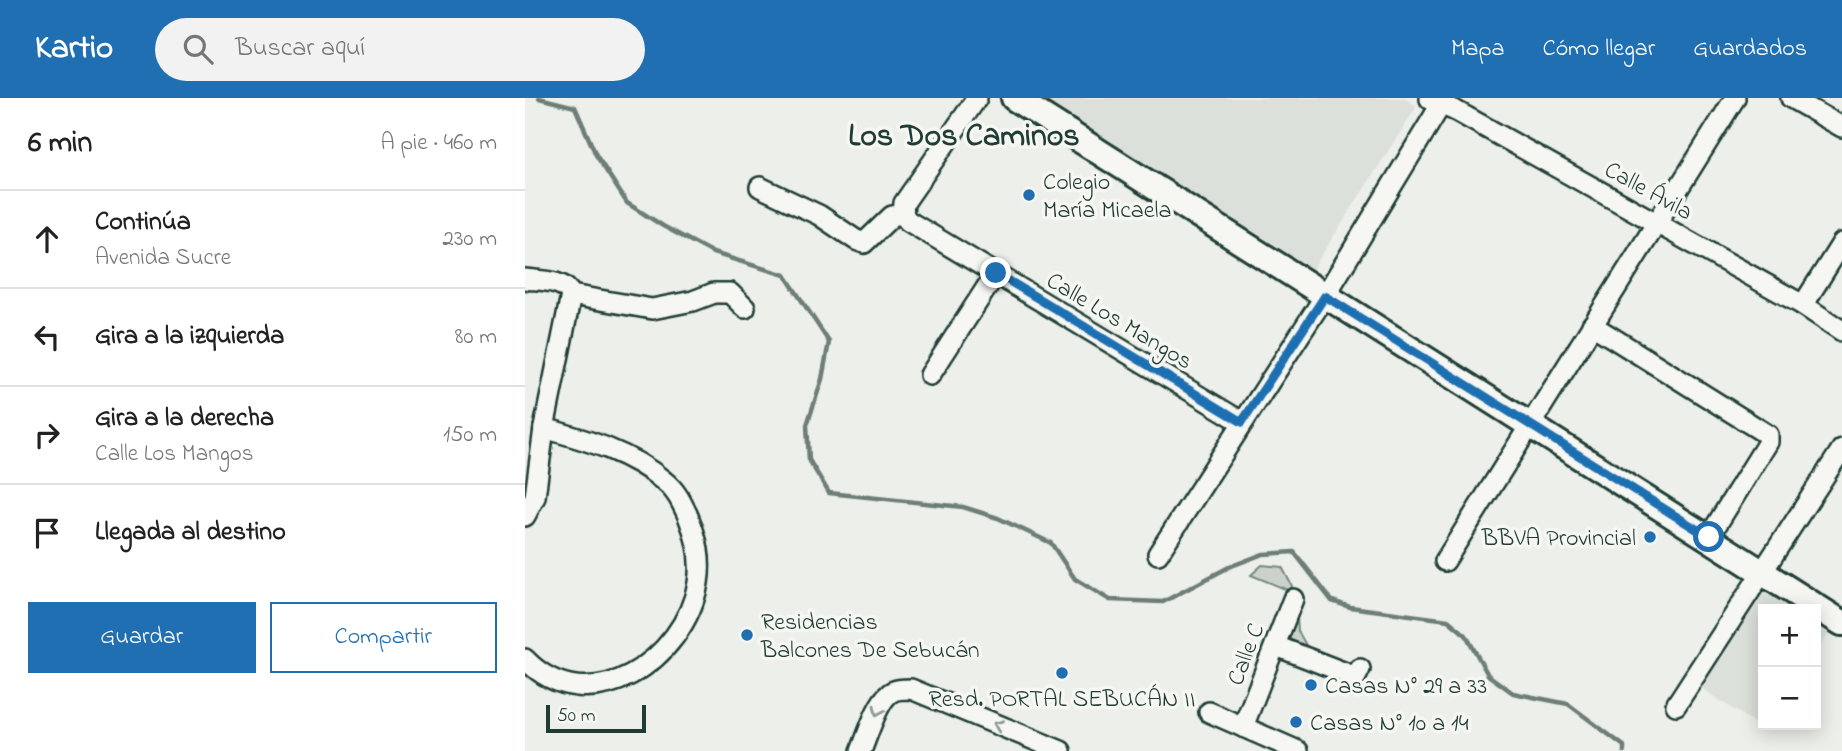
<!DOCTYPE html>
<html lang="es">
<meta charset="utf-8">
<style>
body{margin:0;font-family:"Indie Flower",sans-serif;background:#f2f2f2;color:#222}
.controls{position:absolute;right:21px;bottom:21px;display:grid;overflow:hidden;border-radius:0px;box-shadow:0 4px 18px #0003}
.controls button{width:63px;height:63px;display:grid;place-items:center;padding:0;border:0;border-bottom:2px solid #e0e0e0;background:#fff;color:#222;font:35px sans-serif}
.scale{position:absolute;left:21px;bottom:18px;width:100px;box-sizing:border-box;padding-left:7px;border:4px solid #1f3d34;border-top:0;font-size:19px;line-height:24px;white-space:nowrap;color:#1f3d34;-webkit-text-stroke:5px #f6f6f2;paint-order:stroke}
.stop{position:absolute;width:21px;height:21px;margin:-16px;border:5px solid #1f6fb2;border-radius:50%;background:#fff}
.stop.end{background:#1f6fb2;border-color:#fff;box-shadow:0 2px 7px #0008}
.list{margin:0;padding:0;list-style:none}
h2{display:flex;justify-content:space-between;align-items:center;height:91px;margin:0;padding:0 28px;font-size:30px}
h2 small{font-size:23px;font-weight:400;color:#767676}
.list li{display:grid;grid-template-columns:46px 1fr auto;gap:21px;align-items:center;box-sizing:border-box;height:98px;padding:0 28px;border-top:2px solid #e0e0e0}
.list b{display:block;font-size:26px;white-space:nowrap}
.list p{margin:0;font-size:23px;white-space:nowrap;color:#767676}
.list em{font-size:23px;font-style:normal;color:#767676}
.actions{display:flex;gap:14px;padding:21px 28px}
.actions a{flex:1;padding:16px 0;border:2px solid #1f6fb2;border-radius:0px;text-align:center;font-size:24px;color:#1f6fb2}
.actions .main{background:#1f6fb2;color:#fff}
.icon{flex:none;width:38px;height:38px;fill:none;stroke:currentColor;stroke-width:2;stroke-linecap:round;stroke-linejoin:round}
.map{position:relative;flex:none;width:1317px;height:653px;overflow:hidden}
header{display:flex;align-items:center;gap:42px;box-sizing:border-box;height:98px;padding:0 35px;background:#1f6fb2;color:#fff}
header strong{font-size:33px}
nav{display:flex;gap:38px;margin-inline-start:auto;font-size:24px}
.search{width:490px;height:63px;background:#f2f2f2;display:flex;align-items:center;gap:18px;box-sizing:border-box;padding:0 24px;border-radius:38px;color:#767676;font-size:26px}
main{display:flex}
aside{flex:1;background:#fff}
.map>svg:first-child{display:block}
.built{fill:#dce0db}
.green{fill:#cbd2cc;stroke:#758880;stroke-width:2}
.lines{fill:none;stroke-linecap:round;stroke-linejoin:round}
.stream{stroke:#6c7e77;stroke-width:4.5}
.minor-casing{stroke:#1f3d34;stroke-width:24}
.major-casing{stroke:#1f3d34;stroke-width:30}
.minor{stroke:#f6f6f2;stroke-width:19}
.major{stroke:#f6f6f2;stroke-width:24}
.oneway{stroke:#8a9a93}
.route{stroke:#1f6fb2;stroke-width:9}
.poi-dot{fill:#1f6fb2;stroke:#f6f6f2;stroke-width:2.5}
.labels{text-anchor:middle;stroke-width:7;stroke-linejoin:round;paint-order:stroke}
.poi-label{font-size:24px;fill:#1f3d34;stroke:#f6f6f2;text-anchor:start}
.street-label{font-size:24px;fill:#1f3d34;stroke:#f6f6f2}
.district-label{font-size:32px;font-weight:bold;fill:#1f3d34;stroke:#f6f6f2}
</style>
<header>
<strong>Kartio</strong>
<div class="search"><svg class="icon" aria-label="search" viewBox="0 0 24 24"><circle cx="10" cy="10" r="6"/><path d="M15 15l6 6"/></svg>Buscar aquí</div>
<nav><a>Mapa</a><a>Cómo llegar</a><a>Guardados</a></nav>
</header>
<main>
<aside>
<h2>6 min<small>A pie · 460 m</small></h2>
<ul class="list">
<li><svg class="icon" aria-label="ahead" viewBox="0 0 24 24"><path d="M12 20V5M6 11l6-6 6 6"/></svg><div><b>Continúa</b><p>Avenida Sucre</p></div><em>230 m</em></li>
<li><svg class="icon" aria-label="left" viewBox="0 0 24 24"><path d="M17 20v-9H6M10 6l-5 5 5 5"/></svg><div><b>Gira a la izquierda</b></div><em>80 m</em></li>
<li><svg class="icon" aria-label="right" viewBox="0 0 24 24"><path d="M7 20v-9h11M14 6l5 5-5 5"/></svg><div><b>Gira a la derecha</b><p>Calle Los Mangos</p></div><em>150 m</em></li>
<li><svg class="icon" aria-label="arrive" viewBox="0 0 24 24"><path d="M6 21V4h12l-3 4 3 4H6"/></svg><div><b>Llegada al destino</b></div></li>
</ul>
<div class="actions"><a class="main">Guardar</a><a>Compartir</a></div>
</aside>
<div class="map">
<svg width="1317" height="653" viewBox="0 0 1317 653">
<rect width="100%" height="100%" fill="#edefea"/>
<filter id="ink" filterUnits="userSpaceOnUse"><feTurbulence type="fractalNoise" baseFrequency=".0143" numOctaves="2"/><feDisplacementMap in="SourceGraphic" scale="14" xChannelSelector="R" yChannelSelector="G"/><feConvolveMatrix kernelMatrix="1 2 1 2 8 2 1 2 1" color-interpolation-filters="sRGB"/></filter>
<g filter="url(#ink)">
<g class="built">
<polygon points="517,0 879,0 892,8 784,177 513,7"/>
<polygon points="1234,488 1269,511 1238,511 1238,627 1245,627 1241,633 1170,586"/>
<polygon points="1291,525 1304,534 1291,555"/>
</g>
<g class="green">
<polygon points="737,467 757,469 767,488 765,493 726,477"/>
<polygon points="771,507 773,533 786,556 757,545"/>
</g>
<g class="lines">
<polyline class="stream" points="14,0 50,9 71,57 102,105 138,128 188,155 260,177 304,244 297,281 282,327 284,362 304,395 438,409 473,420 526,445 550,481 585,502 638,504 704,469 738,456 769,454 807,503 825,509 923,522 941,537 963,577 988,595 1043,606 1099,648 1099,653"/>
<g class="minor-casing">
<g id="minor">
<polyline points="1266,0 1317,29"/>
<polyline points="905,1 931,13 1278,207 1317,233"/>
<polyline points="235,89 294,117 331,142 339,145 367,118 378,116"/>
<polyline points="378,116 383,123 717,324"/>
<polyline points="378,116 379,105 452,0"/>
<path d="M0 181C15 183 39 181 46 197"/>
<polyline points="46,197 127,211 168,203 189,195 205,195 220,210"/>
<polyline points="1278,207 1317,145"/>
<polyline points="1067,227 1243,337 1243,344 1184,439"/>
<polyline points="405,277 471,175"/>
<polyline points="0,418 10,399 19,330 46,197"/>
<polyline points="633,456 800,198 920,0"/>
<polyline points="920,463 1210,0"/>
<polyline points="751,548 831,579 835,571"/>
<path d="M0 561C64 628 160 561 173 485 177 461 172 440 163 418 157 405 151 392 139 383 105 354 61 342 19 330"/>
<polyline points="1151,607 1317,351"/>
<polyline points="684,614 773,653"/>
<polyline points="718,629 768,501"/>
<path d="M336 653C342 639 352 605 364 596 369 591 379 591 386 591L536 653"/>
</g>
</g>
<g class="major-casing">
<polyline id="major" points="489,0 1317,525"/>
</g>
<use href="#minor" class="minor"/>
<use href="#major" class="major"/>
</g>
<defs><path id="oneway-chevron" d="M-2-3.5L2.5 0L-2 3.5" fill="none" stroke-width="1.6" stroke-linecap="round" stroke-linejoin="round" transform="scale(1.75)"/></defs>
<g class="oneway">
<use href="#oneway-chevron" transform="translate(353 613) rotate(116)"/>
<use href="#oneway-chevron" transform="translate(473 627) rotate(-157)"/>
</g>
</g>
<g class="lines" filter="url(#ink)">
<polyline class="route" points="471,175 717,324 800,198 1184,439"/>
</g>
<g class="poi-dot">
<circle cx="504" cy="97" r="7"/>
<circle cx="1125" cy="439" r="7"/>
<circle cx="222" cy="537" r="7"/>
<circle cx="537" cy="575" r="7"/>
<circle cx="786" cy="587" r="7"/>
<circle cx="771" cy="624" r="7"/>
</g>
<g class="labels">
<g class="poi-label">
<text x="518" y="91">Colegio<tspan x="518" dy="28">María Micaela</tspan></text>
<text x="1111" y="447" text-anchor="end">BBVA Provincial</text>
<text x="236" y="531">Residencias<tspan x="236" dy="28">Balcones De Sebucán</tspan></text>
<text x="800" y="595">Casas N° 29 a 33</text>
<text x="537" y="608" text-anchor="middle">Resd. PORTAL SEBUCÁN II</text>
<text x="785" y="632">Casas N° 10 a 14</text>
</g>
<g class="street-label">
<text transform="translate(1124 92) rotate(29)" y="8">Calle Ávila</text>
<text transform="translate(595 222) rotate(31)" y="8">Calle Los Mangos</text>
<text transform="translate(720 556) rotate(-69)" y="8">Calle C</text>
</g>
<g class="district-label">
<text x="439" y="47">Los Dos Caminos</text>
</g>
</g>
</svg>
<div class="controls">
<button>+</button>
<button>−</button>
</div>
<div class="scale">50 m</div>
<div class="stop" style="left:1184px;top:439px"></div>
<div class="stop end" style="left:471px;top:175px"></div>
</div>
</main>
